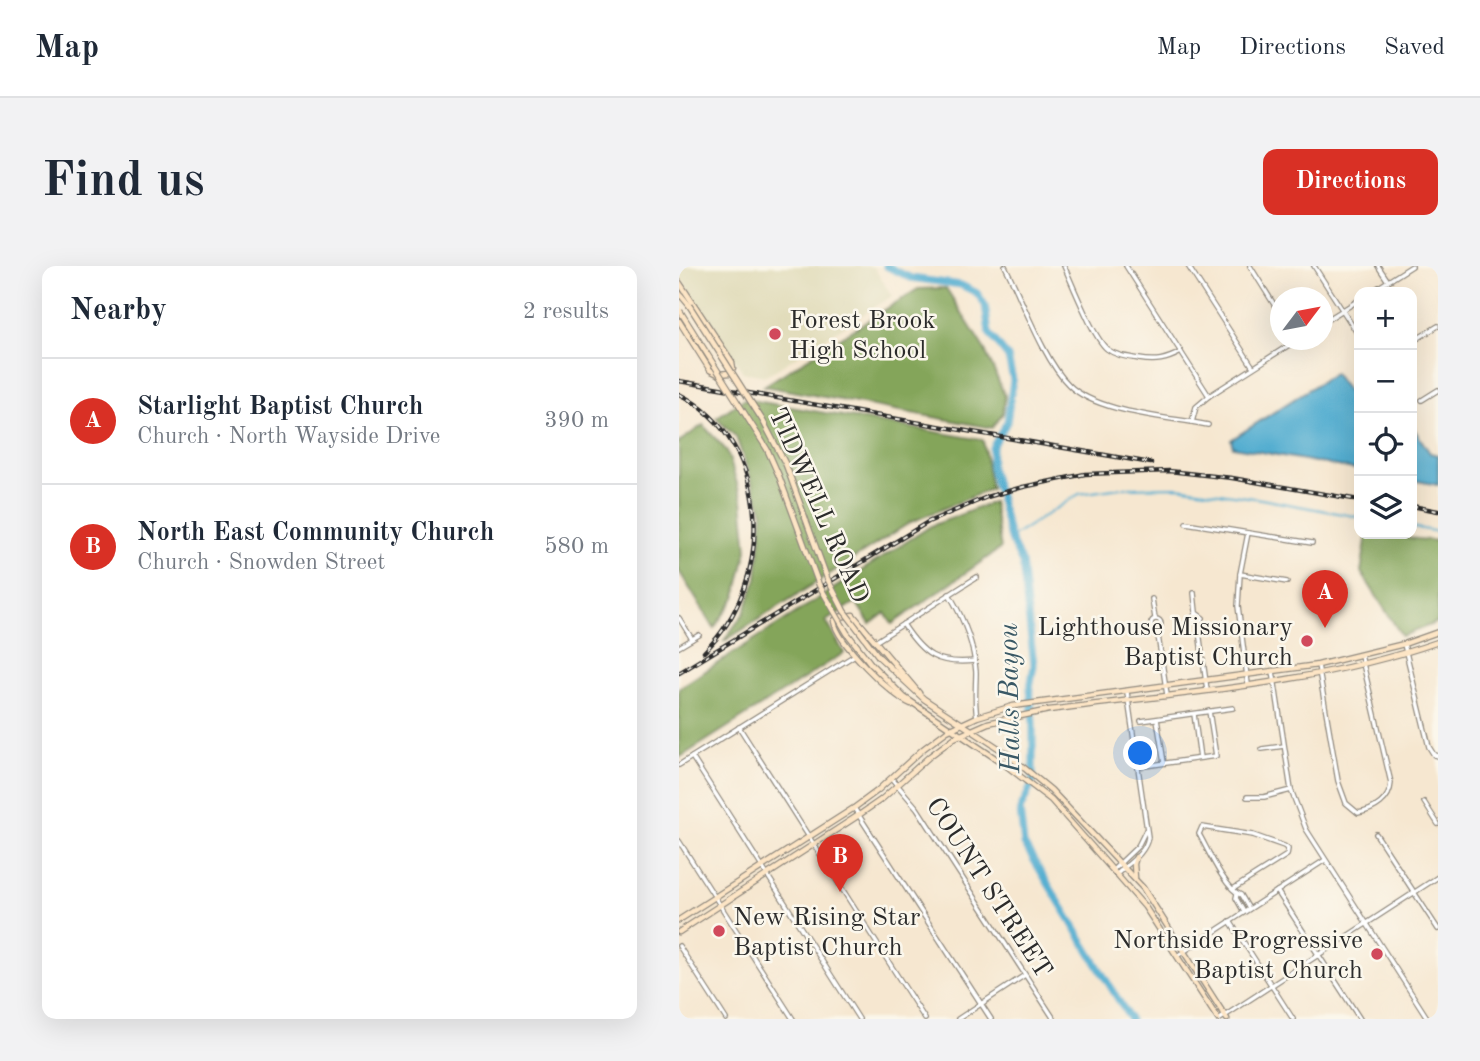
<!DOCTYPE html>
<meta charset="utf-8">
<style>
body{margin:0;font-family:"Old Standard TT",serif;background:#f2f2f3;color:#1f2937}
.controls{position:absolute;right:21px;top:21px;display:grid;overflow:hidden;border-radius:14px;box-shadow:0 7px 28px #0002}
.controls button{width:63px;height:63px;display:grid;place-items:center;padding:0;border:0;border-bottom:2px solid #e0e1e3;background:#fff;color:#1f2937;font:35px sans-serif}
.compass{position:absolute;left:591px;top:21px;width:63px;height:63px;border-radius:50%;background:#fff;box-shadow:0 7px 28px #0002;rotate:58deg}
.you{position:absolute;left:462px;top:488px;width:24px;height:24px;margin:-18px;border:5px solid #fff;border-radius:50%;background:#1a73e8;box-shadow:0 0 0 10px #1a73e833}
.badge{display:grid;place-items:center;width:46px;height:46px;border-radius:50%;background:#d93025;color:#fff;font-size:23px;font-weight:700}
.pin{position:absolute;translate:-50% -58px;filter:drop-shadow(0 2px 4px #0008)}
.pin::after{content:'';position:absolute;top:37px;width:24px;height:21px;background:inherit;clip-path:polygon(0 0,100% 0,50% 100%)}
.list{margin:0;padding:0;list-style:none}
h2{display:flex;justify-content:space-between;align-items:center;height:91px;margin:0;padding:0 28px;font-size:30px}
h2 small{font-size:23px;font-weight:400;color:#747a83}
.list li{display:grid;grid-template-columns:46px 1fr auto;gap:21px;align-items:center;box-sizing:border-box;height:126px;padding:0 28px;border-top:2px solid #e0e1e3}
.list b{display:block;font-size:26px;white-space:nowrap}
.list p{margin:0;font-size:23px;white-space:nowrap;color:#747a83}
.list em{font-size:23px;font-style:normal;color:#747a83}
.icon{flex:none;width:38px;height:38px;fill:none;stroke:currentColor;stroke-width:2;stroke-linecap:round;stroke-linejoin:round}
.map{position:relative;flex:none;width:759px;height:753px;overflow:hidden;border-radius:14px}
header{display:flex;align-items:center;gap:42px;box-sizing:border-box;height:98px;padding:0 35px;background:#fff;border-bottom:2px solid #e0e1e3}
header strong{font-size:33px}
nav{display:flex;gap:38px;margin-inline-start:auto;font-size:24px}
.intro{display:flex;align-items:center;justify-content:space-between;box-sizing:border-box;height:168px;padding:0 42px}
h1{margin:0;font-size:49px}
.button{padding:18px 32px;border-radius:14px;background:#d93025;color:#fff;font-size:24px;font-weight:700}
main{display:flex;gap:42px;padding:0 42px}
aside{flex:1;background:#fff;border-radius:14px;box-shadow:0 7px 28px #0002}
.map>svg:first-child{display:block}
.built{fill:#e1dcba}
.forest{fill:#84a55a;stroke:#586842;stroke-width:2}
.water{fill:#53add0;stroke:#3f6c7e;stroke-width:2}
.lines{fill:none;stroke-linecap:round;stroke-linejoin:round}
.stream{stroke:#53add0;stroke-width:2}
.river{stroke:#53add0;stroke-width:7}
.street-casing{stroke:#90897e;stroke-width:6}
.secondary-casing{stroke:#90897e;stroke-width:7}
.street{stroke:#fff;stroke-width:3.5}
.secondary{stroke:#fde5c5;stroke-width:4.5}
.rail-casing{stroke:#2b2b2b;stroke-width:4.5}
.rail{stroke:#fbf7ec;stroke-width:2;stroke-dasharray:5;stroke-linecap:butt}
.secondary-bridge-casing{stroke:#90897e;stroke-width:7;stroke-linecap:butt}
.secondary-bridge{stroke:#fde5c5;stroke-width:4.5}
.poi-dot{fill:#d1495b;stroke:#fbf7ec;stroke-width:2.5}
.labels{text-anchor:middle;stroke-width:5;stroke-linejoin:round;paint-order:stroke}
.poi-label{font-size:26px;fill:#2b2b2b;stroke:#fbf7ec;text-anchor:start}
.street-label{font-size:26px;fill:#2b2b2b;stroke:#fbf7ec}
.water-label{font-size:28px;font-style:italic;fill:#395865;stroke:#fbf7ec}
</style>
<header>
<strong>Map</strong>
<nav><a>Map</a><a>Directions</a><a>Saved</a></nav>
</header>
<div class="intro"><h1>Find us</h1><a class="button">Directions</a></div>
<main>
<aside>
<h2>Nearby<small>2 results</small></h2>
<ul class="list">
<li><span class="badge">A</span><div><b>Starlight Baptist Church</b><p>Church · North Wayside Drive</p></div><em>390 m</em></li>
<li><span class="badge">B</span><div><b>North East Community Church</b><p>Church · Snowden Street</p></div><em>580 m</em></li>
</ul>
</aside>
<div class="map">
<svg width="759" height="753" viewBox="0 0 759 753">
<rect width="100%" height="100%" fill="#fbf7ec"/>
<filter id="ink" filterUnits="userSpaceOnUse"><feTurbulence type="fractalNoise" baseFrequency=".0143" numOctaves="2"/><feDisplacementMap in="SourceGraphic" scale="14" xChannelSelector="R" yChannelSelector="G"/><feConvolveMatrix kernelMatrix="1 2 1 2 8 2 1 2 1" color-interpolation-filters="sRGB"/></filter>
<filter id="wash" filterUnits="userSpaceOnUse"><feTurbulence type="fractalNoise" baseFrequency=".00686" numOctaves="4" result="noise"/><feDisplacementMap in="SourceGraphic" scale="28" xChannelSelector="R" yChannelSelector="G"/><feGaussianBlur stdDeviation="1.57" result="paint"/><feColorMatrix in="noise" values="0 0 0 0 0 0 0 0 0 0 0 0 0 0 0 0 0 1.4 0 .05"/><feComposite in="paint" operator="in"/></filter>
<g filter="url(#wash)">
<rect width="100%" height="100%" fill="#f6e7d0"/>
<polygon class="built" points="0,0 194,0 213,30 87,110 64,106 0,9"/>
<g class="forest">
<polygon points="267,22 306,84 326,130 324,147 313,162 85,120 239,23"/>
<polygon points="65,133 304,174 312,223 232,256 44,376 65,347 78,312 84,247 57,171 37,152"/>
<polygon points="24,159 48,185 63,234 68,284 57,330 35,362 0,305 0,176"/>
<polygon points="314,236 322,282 213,358 206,347 191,358 177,336 147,355 165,387 0,492 0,422 252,260"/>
<polygon points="688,268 759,275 759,356 723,370 682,306"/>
</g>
<g class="water">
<polygon points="655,107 669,126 680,134 680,204 554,181 552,174"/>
<polygon points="733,160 751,187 759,189 759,219 733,214"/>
</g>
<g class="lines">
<g class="stream">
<polyline points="733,261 759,266"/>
<polyline points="331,272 400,228 441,222 499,221 582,233 680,251"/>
</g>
<polyline class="river" points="207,0 232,12 282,19 298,27 306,39 310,67 329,91 334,114 328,156 313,182 312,200 331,272 343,297 355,399 351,422 354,457 354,516 341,544 345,578 451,753"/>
</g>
</g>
<g filter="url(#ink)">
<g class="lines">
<g class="street-casing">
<g id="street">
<path d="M326 0C343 33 365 95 390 119 418 147 490 151 529 159"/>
<path d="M385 0C394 19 414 71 428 83 437 90 449 91 460 93 477 96 487 94 502 86"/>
<polyline points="447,0 530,130"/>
<polyline points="509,0 574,101"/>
<polyline points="571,0 601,48"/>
<polyline points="635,0 680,70"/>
<polyline points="699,0 709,15"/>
<polyline points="692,26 733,0"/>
<polyline points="643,57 680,34"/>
<polyline points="733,76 759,60"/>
<polyline points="743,134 759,124"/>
<polyline points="513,156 517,141 530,130 618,74"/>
<polyline points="507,257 633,277"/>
<polyline points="569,267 561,308 559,340 569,418"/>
<polyline points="561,308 608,316"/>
<polyline points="515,327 517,346"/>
<path d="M270 328C285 353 295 377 297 406 297 421 295 436 298 451"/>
<polyline points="473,333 476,352"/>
<polyline points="0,352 13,373"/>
<circle cx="477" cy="358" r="5"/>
<path d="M224 358C244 389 258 399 296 395"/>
<polyline points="519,358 513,353 517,347 524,352 519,358 528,424"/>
<polyline points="478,363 488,429"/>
<polyline points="196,376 298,311"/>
<polyline points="725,378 750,481 755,489 759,490"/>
<polyline points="0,381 20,369"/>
<path d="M639 399 659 515 667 537 679 547C696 544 711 534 712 517L682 389"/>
<polyline points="594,405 612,524 627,563 749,753"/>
<polyline points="515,448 521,492"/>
<polyline points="478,453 485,497"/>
<polyline points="462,455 554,442"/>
<polyline points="60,461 246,753"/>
<polyline points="583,483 605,480"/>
<polyline points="13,491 180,753"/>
<polyline points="0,499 176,389"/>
<polyline points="459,501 537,490 530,445"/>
<polyline points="213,513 238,542 375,753"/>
<polyline points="568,531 585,531 612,524"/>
<polyline points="745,536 759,558"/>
<polyline points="175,542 312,753"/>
<polyline points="697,568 759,663"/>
<polyline points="0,575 114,753"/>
<polyline points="435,603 459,580 467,564"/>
<path d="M439 607C450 597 467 587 469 571L448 426"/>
<path d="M554 623 608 589 609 583 605 580 574 569 523 561 520 568C529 584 546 623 562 629L570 643"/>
<polyline points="598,625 681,753"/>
<polyline points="558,628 557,632 565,646"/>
<polyline points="551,655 614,753"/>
<polyline points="0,680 47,753"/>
<polyline points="498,690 646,594"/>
<polyline points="279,753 346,709"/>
<polyline points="541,753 759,611"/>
</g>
</g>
<g class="secondary-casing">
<g id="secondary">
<polyline points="0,16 53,96 54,102 51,107 39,108 31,104 0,55"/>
<polyline points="0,27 10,39"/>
<polyline points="200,391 245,433 327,487 372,524 464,622 548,753"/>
<polyline points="192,398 225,431 325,498 372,534 466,641 539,753"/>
<path d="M232 438C212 430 158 376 155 355L159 351 174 349 240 427"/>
<polyline points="456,612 455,598 457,591"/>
<polyline points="0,654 175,542 198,525 244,483 268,465 298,451 334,440 639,399 725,378 759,366"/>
<path d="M0 666 180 549 203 533 251 490 275 472 309 457 370 444C500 427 635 419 759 376"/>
</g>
</g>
<use href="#street" class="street"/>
<use href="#secondary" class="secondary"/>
<g class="rail-casing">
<g id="rail">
<polyline points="0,115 472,197"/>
<path d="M0 128C95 176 97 317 25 386"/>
<polyline points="733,240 759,245"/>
<polyline points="0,407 249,256 308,231 344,221 406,208 490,205 553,212 680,234"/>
</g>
</g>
<use href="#rail" class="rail"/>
<g class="secondary-bridge-casing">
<g id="secondary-bridge">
<polyline points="10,39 84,155 107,199 148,312 165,345 200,391"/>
<polyline points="1,45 88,183 100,210 140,319 168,367 192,398"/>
</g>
</g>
<use href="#secondary-bridge" class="secondary-bridge"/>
</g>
</g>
<g class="poi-dot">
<circle cx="96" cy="68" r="7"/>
<circle cx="628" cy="375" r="7"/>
<circle cx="40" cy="665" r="7"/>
<circle cx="698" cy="688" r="7"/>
</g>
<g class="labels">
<g class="poi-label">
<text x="110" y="62">Forest Brook<tspan x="110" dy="30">High School</tspan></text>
<text x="614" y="369" text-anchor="end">Lighthouse Missionary<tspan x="614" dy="30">Baptist Church</tspan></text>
<text x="54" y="659">New Rising Star<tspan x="54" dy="30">Baptist Church</tspan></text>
<text x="684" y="682" text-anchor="end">Northside Progressive<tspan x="684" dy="30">Baptist Church</tspan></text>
</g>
<g class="street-label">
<text transform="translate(141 239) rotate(66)" y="9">TIDWELL ROAD</text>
<text transform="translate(311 621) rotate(57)" y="9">COUNT STREET</text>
</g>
<g class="water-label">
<text transform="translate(329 432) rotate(-91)" y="10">Halls Bayou</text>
</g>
</g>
</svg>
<div class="controls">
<button>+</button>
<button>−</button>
<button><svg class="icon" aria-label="locate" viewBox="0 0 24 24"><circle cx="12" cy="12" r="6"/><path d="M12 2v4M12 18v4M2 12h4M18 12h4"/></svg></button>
<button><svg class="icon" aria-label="layers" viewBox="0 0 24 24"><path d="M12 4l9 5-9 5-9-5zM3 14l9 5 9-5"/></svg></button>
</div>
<svg class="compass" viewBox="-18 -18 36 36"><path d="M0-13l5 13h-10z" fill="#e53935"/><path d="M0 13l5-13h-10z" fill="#747a83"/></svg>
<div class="you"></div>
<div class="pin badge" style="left:646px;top:362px">A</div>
<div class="pin badge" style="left:161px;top:626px">B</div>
</div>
</main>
